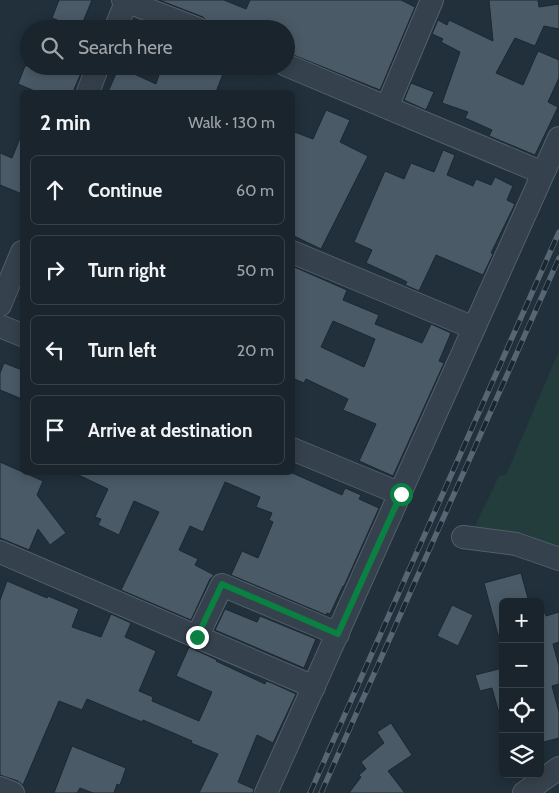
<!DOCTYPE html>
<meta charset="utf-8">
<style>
body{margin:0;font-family:Cabin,sans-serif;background:#263038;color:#f1f3f6}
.controls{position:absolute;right:15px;bottom:15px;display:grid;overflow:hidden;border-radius:8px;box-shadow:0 2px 12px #0003}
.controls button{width:45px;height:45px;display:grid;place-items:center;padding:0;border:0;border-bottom:1px solid #374148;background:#19242c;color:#f1f3f6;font:25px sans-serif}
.stop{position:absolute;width:15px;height:15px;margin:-11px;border:4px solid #0b8043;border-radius:50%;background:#fff}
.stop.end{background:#0b8043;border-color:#fff;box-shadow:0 1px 5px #0008}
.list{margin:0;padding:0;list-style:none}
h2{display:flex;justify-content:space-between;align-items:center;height:65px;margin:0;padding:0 20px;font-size:21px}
h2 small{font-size:16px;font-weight:400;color:#9fa4a9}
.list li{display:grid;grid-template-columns:32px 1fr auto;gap:15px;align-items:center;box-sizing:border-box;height:70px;margin:0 10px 10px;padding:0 10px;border:1px solid #374148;border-radius:8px}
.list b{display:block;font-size:19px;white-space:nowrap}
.list em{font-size:16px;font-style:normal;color:#9fa4a9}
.icon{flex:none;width:28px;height:28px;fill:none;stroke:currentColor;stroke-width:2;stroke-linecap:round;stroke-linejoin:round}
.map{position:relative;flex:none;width:559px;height:793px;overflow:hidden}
.search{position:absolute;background:#19242c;box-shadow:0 2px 12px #0003;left:20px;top:20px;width:275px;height:55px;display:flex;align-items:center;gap:12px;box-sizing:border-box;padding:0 18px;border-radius:28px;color:#9fa4a9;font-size:19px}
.panel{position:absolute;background:#19242c;box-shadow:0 2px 12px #0003;left:20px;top:90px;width:275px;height:385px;border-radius:8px}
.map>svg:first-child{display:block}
.green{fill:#233c3c}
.building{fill:#4a5a67;stroke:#1c2832;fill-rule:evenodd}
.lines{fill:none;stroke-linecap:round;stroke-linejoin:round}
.minor-casing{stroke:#535f69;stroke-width:24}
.minor{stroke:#35414c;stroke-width:22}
.rail-casing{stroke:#576673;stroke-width:5.5}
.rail{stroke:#1a2630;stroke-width:4;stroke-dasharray:11;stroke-linecap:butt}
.route{stroke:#0b8043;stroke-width:6}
</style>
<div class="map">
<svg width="559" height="793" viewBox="0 0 559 793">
<rect width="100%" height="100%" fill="#21303b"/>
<polygon class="green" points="558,353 559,353 559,553 472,532 499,476 506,475"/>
<g class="building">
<polygon points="59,0 92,0 80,29 52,18"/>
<polygon points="159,0 224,0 246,9 250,0 401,0 415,7 380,90 286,52 286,29 248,29 237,24 235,29 222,29 210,24 203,17"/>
<polygon points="489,0 538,0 539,7 559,4 559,29 544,26 535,46 515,38 496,73 523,85 538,51 559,60 559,78 548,102 558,107 535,155 489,136 492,130 465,118 468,112 442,103 460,52 441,42 443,39 432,34 438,20 447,25 449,20 493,41"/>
<polygon points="25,66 84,66 73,92 37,92 18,84"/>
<polygon points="162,66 226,66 216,92 108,92 119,67 156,84"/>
<polygon points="411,83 434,92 426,110 404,100"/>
<polygon points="326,110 350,120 340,142 368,156 321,249 292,235 292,131 313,139"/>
<polygon points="22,133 22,194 0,185 0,153 12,158"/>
<polygon points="443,150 455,155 447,175 473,186 476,179 491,185 495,177 513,186 507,200 515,204 491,253 493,254 483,275 436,255 419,291 405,285 407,282 401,279 366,263 372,250 354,242 385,171 404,179 411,163 434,172"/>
<path d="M292 266 347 290 343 300 379 315 375 324 422 343 431 324 451 333 439 361 444 363 393 476 359 461 376 424 343 410 348 399 306 379 304 383 292 378ZM333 321 375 339 364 367 321 347Z"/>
<polygon points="4,363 22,370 22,399 0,390 0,373"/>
<polygon points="0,462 43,481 37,495 66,533 50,545 38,529 29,550 0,538"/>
<polygon points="72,472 290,472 342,495 345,488 361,495 359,499 379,508 344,586 343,586 330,614 327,613 326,615 231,575 242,551 258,558 273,522 269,520 272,513 256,507 260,497 225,482 203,532 190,526 179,550 198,559 195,565 214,575 210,579 191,620 121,590 159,512 134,501 119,535 98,525 101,519 95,517 108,489"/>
<polygon points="521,573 529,602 503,602 503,635 498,635 484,583"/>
<polygon points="7,581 47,598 48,596 79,609 72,627 101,637 111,614 131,623 125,637 156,651 139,691 153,697 152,701 199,721 212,692 176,676 189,647 217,660 216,661 265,684 266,681 272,683 296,694 273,743 257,735 238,782 254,789 253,793 199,793 218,754 191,743 192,741 143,720 142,722 87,699 82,710 59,701 23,785 18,781 0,775 0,600"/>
<polygon points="452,605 473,615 458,646 437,636"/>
<polygon points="225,609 257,622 260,616 316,639 304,668 215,630"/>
<polygon points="559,612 559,642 553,644 559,666 559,684 552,686 559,712 559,738 540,743 540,614 545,613 546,616"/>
<polygon points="503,668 503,712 499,713 492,688 480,691 475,675"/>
<polygon points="391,723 412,755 388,771 405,793 349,793 361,777 359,775 366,769 361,762 384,743 377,732"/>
<polygon points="72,746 126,768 120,785 117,784 114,793 93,793 80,788 77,793 54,793"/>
</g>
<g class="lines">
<g class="minor-casing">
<g id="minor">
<polyline points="123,0 198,29"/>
<polyline points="115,29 127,0"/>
<polyline points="286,65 543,173"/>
<polyline points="88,92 98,66"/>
<polyline points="387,107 432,0"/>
<polyline points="292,252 474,328"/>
<polyline points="0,305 22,252"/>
<polyline points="0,326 22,335"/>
<polyline points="292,449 401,494"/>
<polyline points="463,537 516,544 559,559"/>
<polyline points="0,552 314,687"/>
<polyline points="197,637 222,585 338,634"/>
<polyline points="0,788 13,793"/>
<polyline points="266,793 559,138"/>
<polyline points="524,793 559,768"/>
</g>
</g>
<use href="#minor" class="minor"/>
<g class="rail-casing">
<g id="rail">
<polyline points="310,793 559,232"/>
<polyline points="321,793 559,258"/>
</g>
</g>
<use href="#rail" class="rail"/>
</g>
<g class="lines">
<polyline class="route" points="197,637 222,584 338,634 401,494"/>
</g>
</svg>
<div class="controls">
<button>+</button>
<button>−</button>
<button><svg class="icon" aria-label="locate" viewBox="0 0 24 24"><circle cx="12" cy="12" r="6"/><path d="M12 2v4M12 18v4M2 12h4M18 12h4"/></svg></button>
<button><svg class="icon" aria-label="layers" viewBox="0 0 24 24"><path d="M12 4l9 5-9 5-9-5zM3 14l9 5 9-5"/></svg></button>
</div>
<div class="stop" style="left:401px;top:494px"></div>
<div class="stop end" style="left:197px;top:637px"></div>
<div class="search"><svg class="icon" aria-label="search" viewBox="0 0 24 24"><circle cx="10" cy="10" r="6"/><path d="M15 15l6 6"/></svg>Search here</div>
<section class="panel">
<h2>2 min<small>Walk · 130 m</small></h2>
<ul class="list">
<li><svg class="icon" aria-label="ahead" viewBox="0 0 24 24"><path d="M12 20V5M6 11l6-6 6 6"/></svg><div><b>Continue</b></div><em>60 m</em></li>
<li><svg class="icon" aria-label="right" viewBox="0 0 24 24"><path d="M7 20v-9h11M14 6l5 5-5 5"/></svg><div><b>Turn right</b></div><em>50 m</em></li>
<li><svg class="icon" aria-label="left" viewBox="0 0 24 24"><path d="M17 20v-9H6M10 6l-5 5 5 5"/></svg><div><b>Turn left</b></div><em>20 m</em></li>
<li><svg class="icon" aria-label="arrive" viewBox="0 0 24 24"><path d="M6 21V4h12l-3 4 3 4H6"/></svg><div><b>Arrive at destination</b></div></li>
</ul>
</section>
</div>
